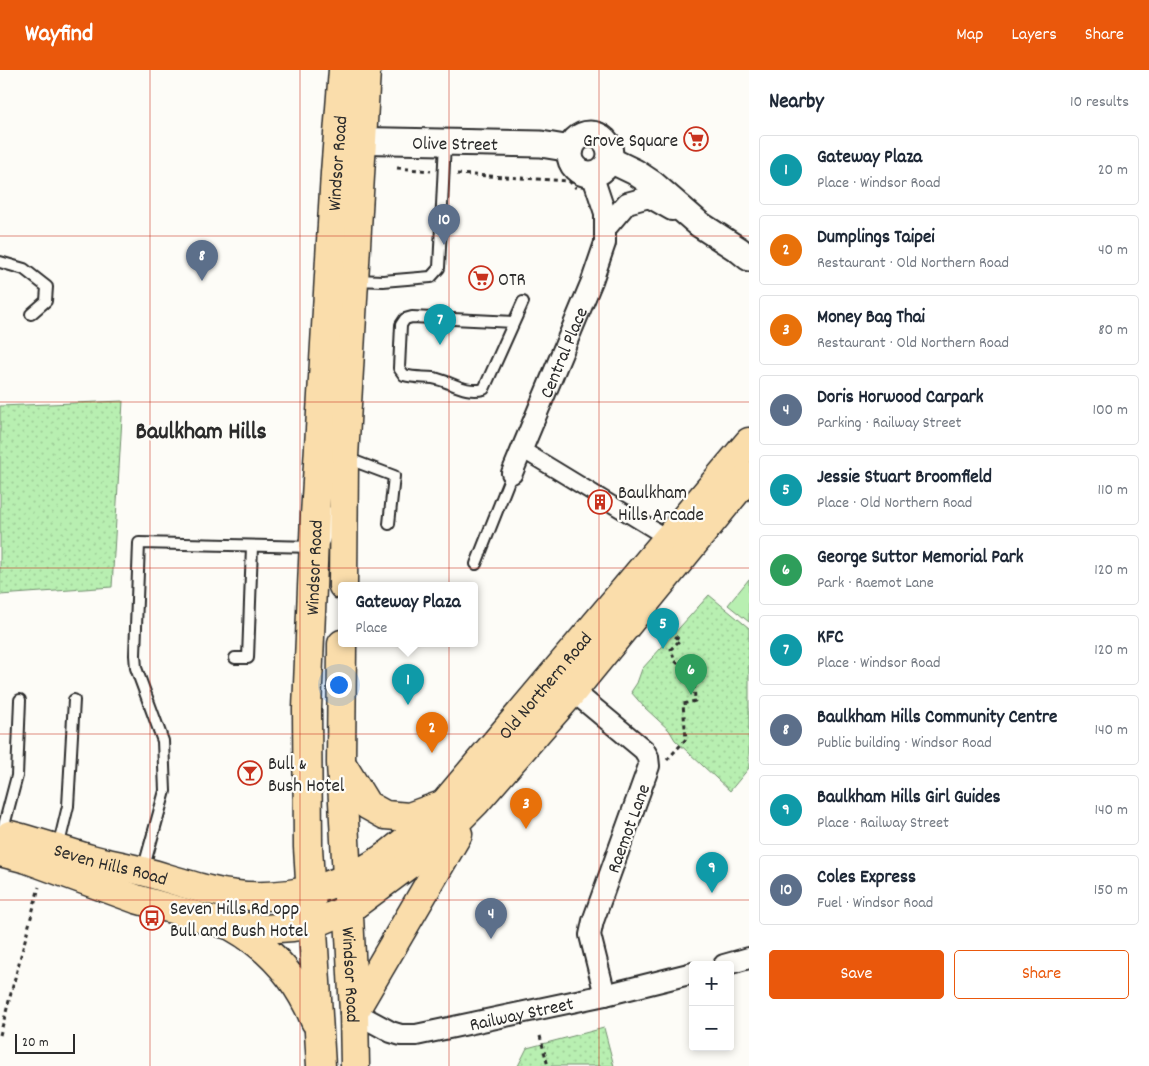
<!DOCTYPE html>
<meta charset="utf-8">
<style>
body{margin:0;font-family:Dekko,sans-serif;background:#f2f2f3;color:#1f2937}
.controls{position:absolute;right:15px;bottom:15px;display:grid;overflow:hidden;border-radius:5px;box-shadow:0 2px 8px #0003}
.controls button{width:45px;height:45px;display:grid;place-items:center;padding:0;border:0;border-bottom:1px solid #e0e1e3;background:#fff;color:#1f2937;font:25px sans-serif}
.scale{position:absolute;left:15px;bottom:12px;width:60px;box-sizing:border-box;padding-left:5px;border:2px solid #2b2b2b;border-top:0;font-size:14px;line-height:18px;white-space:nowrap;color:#2b2b2b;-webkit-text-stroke:4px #fdfcf7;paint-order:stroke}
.you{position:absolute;left:338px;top:614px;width:18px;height:18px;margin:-12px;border:4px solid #fff;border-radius:50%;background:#1a73e8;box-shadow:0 0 0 8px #1a73e833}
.badge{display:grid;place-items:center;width:32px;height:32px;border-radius:50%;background:#ea580c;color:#fff;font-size:16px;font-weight:700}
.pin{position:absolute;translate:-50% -41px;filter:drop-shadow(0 1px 2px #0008)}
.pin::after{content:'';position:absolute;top:26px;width:18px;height:15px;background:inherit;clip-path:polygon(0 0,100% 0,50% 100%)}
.popup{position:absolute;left:338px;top:512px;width:140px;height:65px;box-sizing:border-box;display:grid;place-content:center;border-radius:5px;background:#fff;filter:drop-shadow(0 1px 4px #0005);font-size:16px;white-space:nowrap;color:#747a83}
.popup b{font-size:19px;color:#1f2937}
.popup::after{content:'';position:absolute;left:50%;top:100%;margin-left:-10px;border:10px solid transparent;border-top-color:#fff}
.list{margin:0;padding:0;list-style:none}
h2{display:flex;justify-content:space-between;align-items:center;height:65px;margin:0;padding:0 20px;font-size:21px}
h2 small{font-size:16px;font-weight:400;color:#747a83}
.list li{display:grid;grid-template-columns:32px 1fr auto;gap:15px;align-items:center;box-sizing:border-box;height:70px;margin:0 10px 10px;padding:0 10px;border:1px solid #e0e1e3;border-radius:5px}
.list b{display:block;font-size:19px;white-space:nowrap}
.list p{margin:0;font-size:16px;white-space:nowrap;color:#747a83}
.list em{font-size:16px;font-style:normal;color:#747a83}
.actions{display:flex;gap:10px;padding:15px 20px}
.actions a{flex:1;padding:11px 0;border:1px solid #ea580c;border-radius:5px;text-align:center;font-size:18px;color:#ea580c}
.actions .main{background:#ea580c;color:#fff}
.map{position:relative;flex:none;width:749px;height:996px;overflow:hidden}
header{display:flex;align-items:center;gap:30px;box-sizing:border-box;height:70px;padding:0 25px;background:#ea580c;color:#fff}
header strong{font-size:24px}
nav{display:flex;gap:28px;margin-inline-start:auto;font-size:18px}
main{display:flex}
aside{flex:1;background:#fff}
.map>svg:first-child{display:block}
.grass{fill:url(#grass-dots);stroke:#728d6e}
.pitch{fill:#b8efb1;stroke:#728d6e}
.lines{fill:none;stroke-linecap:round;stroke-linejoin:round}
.service-casing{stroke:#2b2b2b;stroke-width:14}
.pedestrian-casing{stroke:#2b2b2b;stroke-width:19}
.minor-casing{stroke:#2b2b2b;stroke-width:24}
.tertiary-casing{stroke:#2b2b2b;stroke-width:29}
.primary-casing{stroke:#2b2b2b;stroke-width:31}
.path{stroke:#2b2b2b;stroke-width:3;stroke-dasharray:4 4;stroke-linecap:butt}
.service{stroke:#fdfcf7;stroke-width:10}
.pedestrian{stroke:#fdfcf7;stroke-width:15}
.minor{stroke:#fdfcf7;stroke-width:20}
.tertiary{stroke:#fdfcf7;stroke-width:25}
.primary{stroke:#faddab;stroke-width:28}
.grid{fill:none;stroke:#c8321e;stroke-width:1;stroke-opacity:0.55}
.labels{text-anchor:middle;stroke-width:4.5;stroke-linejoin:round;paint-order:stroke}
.poi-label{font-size:19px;fill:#2b2b2b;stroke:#fdfcf7;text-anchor:start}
.street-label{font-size:19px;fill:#2b2b2b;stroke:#fdfcf7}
.district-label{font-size:24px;font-weight:bold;fill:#2b2b2b;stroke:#fdfcf7}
</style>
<header>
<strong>Wayfind</strong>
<nav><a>Map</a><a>Layers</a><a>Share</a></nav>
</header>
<main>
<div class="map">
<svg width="749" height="996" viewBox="0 0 749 996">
<defs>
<pattern id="grass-dots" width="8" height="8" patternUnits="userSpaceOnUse" patternTransform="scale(1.25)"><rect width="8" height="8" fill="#b8efb1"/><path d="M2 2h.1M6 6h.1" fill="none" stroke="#9ecd98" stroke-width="1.8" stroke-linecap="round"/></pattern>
</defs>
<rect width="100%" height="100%" fill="#fdfcf7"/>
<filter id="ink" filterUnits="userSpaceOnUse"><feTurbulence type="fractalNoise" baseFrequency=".02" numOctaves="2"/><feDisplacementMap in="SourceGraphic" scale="10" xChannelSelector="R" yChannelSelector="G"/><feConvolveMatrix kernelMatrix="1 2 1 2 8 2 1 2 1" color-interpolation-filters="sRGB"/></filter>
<g filter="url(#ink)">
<g class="grass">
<polygon points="123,331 112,517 0,525 0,336"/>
<polygon points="709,525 749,558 749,698 730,721 675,670 669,660 644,637 631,622 637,613 642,599"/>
<polygon points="604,958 614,996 518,996 527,978"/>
</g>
<polygon class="pitch" points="749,509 749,552 728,535"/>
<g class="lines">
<g class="service-casing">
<g id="service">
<polyline points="0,192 24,199 47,217 46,231 31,244"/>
<polyline points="355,210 383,211 431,207 439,198 445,72"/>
<path d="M514 252 412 247 405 249 401 255 399 298 404 305C414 308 423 307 433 308 451 311 464 324 484 319L523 232"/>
<polyline points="346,388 394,406 389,454"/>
<polyline points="476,494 512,403"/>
<polyline points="235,588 248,588 252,476"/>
<polyline points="2,763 17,706 20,630"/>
<polyline points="58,778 68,736 74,630"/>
<polyline points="143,800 165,721 163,671 136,598 135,585 139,473 314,477 324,471 333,441"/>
</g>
</g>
<g class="pedestrian-casing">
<polyline id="pedestrian" points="521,379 669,469"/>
</g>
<g class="minor-casing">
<g id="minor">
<polyline points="605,159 627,133 649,127 672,140"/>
<path id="s1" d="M512 403 592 211 605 173V143L592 104"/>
<polyline points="573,621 644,680 648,687 649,696 593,851 590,865 605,925"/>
<polyline points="724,895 749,888"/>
<path id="s2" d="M354 942 391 962 401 965H416L605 925 693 903"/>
</g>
</g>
<g class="tertiary-casing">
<g id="tertiary">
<circle cx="590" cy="84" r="20"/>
<path id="s3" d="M341 70 541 74 571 79"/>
<polyline points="610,90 635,102 653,114 699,154 739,180 749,188"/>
</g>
</g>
<g class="primary-casing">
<g id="primary">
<polyline points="343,516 344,387 366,0"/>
<path id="s4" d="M342 574 341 693 354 942 355 996"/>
<polyline points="343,696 367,735 385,745 409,747 439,736"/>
<path id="s5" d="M10 765C38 772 64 781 91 789 109 794 128 797 146 802 167 808 188 815 209 820 260 833 317 825 364 800 394 784 418 759 443 735L749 372"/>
<polyline points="0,782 27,789 136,829 229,855 264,859 293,857 313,854 349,839 428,780 476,732 573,621 749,406"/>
<path d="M233 857C272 879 298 910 315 951"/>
<polyline points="354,942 458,764"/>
<path id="s6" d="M321 996 308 777 307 639 315 445 335 103 343 0"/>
</g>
</g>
<g class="path">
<polyline points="397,98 431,101"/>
<polyline points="457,104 569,111 576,118"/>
<polyline points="667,690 686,669 683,634 695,631 694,608 675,591 671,579 680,570 670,562"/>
<polyline points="0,965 39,817"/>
<polyline points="540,966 548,996"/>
</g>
<use href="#service" class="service"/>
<use href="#pedestrian" class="pedestrian"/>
<use href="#minor" class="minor"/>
<use href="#tertiary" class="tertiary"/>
<use href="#primary" class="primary"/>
</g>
</g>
<path class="grid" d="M150 0V996M300 0V996M449 0V996M599 0V996M0 166H749M0 332H749M0 498H749M0 664H749M0 830H749"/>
<defs>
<g id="supermarket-ring" transform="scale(1.25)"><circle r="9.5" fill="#fdfcf7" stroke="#c8321e" stroke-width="1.5"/><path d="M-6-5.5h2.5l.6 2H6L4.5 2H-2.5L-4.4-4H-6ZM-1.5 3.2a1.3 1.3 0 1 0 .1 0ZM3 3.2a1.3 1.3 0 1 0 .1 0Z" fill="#c8321e"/></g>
<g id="building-ring" transform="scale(1.25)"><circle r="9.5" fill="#fdfcf7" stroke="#c8321e" stroke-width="1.5"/><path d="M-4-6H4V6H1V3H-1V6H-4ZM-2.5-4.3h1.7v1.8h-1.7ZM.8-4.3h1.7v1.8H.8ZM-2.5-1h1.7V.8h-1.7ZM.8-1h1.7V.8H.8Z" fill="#c8321e"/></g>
<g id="bar-ring" transform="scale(1.25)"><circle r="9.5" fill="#fdfcf7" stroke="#c8321e" stroke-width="1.5"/><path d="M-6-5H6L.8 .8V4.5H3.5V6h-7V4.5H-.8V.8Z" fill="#c8321e"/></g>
<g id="bus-ring" transform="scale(1.25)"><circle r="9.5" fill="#fdfcf7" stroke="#c8321e" stroke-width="1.5"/><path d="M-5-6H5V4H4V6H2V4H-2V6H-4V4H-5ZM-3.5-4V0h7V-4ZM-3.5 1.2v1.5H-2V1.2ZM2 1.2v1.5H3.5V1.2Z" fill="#c8321e"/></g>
</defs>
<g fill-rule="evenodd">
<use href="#supermarket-ring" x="696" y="69"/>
<use href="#supermarket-ring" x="481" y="208"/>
<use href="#building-ring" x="600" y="432"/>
<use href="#bar-ring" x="250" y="703"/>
<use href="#bus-ring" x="152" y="848"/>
</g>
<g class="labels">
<g class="poi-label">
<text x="678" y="76" text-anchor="end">Grove Square</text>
<text x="498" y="215">OTR</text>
<text x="618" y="428">Baulkham<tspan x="618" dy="22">Hills Arcade</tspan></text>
<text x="268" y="699">Bull &amp;<tspan x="268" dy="22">Bush Hotel</tspan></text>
<text x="170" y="844">Seven Hills Rd opp<tspan x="170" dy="22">Bull and Bush Hotel</tspan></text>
</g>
<g class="street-label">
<text dy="7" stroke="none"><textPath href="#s3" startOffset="114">Olive Street</textPath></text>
<text dy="7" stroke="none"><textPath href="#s6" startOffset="904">Windsor Road</textPath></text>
<text dy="7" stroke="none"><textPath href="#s1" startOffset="131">Central Place</textPath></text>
<text dy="7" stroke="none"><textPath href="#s6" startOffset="499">Windsor Road</textPath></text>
<text dy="7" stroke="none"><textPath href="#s5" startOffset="626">Old Northern Road</textPath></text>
<text transform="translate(627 758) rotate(-70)" y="7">Raemot Lane</text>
<text dy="7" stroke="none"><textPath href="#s5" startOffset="105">Seven Hills Road</textPath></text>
<text dy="7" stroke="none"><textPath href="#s4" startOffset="331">Windsor Road</textPath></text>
<text dy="7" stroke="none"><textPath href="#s2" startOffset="175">Railway Street</textPath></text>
</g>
<g class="district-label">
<text x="201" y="368">Baulkham Hills</text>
</g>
</g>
</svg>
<div class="controls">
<button>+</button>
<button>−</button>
</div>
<div class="scale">20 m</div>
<div class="you"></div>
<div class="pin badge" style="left:408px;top:635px;background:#0f9aa8">1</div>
<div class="popup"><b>Gateway Plaza</b>Place</div>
<div class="pin badge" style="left:432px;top:683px;background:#e8710a">2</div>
<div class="pin badge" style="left:526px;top:759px;background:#e8710a">3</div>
<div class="pin badge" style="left:491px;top:869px;background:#5c6f8a">4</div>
<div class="pin badge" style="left:663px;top:579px;background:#0f9aa8">5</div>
<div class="pin badge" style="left:691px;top:625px;background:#2e9e5b">6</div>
<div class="pin badge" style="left:440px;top:275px;background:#0f9aa8">7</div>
<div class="pin badge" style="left:202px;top:211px;background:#5c6f8a">8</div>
<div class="pin badge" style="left:712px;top:823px;background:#0f9aa8">9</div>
<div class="pin badge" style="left:444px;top:175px;background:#5c6f8a">10</div>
</div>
<aside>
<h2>Nearby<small>10 results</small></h2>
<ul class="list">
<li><span class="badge" style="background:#0f9aa8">1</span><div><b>Gateway Plaza</b><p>Place · Windsor Road</p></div><em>20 m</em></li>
<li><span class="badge" style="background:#e8710a">2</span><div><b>Dumplings Taipei</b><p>Restaurant · Old Northern Road</p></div><em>40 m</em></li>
<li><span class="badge" style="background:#e8710a">3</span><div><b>Money Bag Thai</b><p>Restaurant · Old Northern Road</p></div><em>80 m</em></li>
<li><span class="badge" style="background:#5c6f8a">4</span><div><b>Doris Horwood Carpark</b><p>Parking · Railway Street</p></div><em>100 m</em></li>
<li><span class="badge" style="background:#0f9aa8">5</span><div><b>Jessie Stuart Broomfield</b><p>Place · Old Northern Road</p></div><em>110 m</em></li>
<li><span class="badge" style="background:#2e9e5b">6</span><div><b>George Suttor Memorial Park</b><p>Park · Raemot Lane</p></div><em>120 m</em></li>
<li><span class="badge" style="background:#0f9aa8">7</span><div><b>KFC</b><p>Place · Windsor Road</p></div><em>120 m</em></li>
<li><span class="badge" style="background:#5c6f8a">8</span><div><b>Baulkham Hills Community Centre</b><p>Public building · Windsor Road</p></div><em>140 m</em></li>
<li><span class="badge" style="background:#0f9aa8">9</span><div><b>Baulkham Hills Girl Guides</b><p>Place · Railway Street</p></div><em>140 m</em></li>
<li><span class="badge" style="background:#5c6f8a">10</span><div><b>Coles Express</b><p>Fuel · Windsor Road</p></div><em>150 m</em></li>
</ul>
<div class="actions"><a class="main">Save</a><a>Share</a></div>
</aside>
</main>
